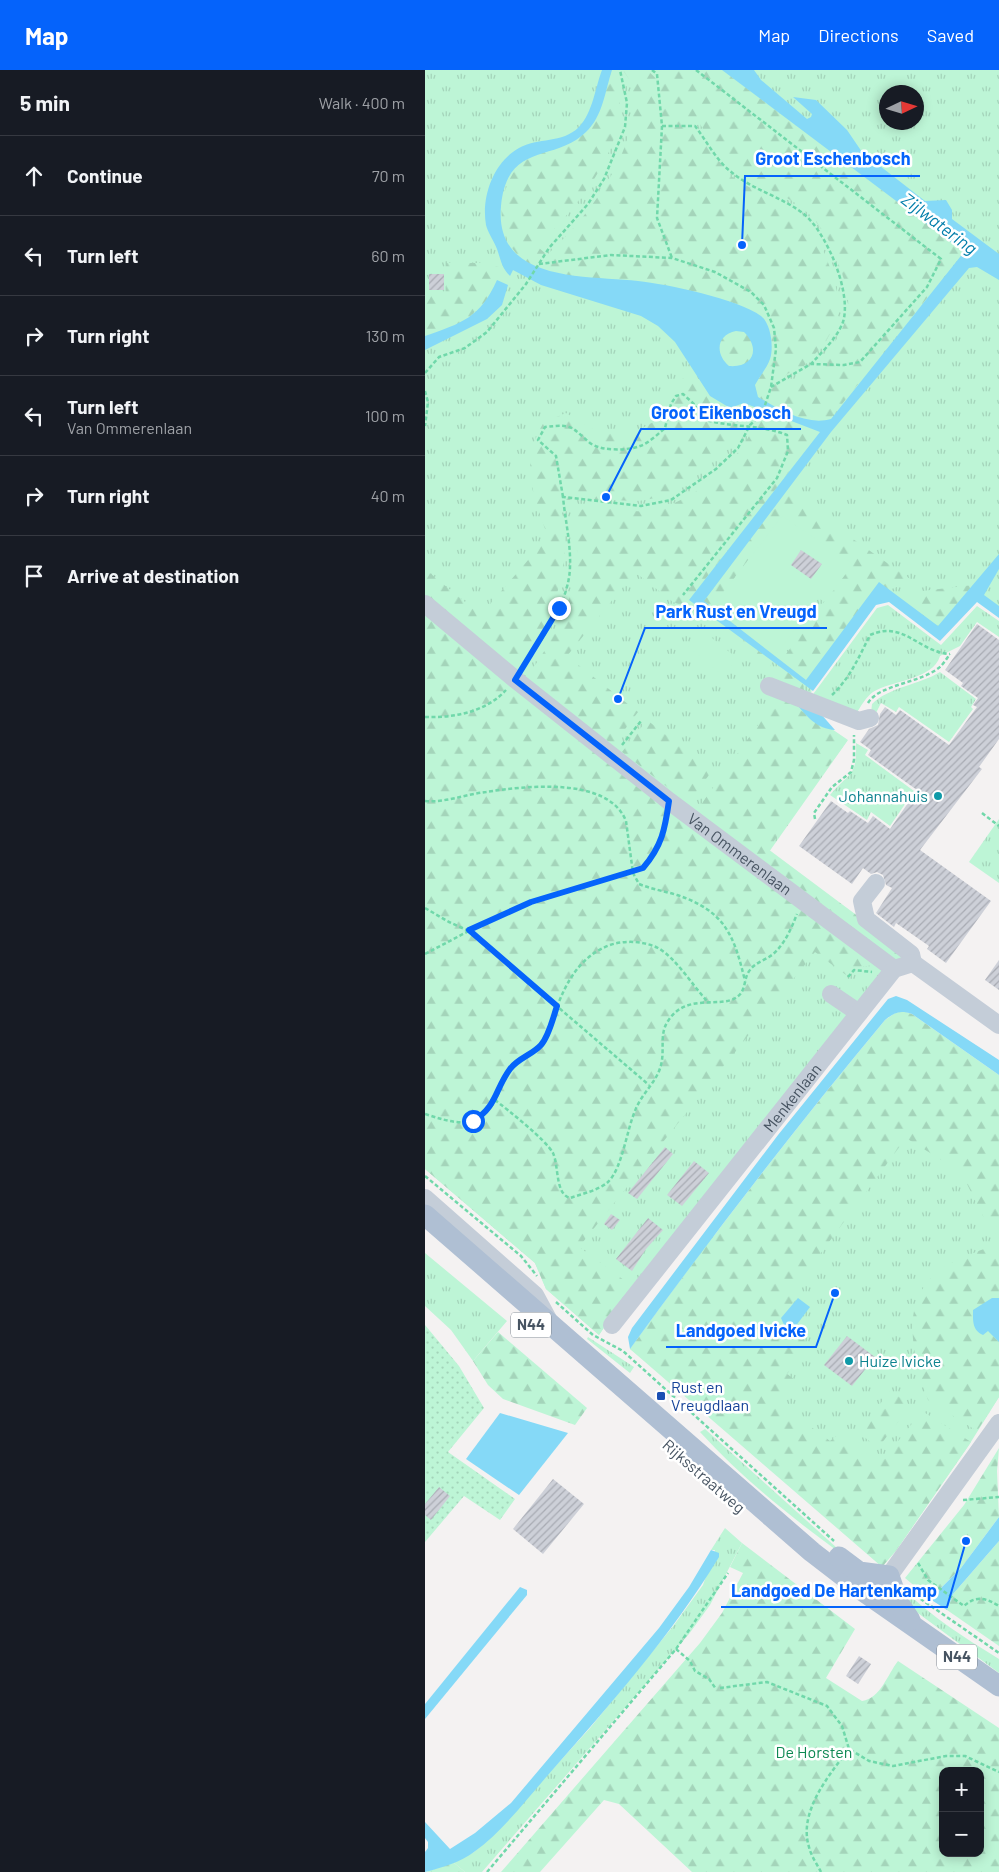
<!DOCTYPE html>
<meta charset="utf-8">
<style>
body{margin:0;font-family:Barlow,sans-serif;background:#20242c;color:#f1f3f6}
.controls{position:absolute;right:15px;bottom:15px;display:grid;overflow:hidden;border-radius:10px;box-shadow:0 2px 12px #0003}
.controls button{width:45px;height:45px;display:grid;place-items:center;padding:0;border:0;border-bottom:1px solid #363941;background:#171b24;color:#f1f3f6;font:25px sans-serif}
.compass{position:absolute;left:454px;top:15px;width:45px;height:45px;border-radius:50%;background:#171b24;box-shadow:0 2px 12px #0003;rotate:86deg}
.stop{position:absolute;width:15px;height:15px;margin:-11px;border:4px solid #0563fb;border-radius:50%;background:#fff}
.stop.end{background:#0563fb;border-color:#fff;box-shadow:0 1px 5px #0008}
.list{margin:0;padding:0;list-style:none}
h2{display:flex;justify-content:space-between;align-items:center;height:65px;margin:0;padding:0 20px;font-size:21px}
h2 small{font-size:16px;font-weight:400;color:#9ea1a6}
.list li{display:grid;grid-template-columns:32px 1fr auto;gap:15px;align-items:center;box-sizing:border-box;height:80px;padding:0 20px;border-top:1px solid #363941}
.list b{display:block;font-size:19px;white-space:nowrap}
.list p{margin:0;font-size:16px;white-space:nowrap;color:#9ea1a6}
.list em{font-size:16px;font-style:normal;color:#9ea1a6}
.icon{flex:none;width:28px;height:28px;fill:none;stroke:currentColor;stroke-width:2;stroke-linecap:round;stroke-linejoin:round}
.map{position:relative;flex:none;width:574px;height:1802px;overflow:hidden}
header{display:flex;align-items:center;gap:30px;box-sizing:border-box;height:70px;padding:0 25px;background:#0563fb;color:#fff}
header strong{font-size:24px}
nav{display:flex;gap:28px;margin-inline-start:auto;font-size:18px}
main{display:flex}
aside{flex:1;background:#171b24}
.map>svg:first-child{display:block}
.grass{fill:url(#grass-tufts);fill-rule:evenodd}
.forest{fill:url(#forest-firs);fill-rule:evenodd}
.garden{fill:url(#garden-dots)}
.pitch{fill:#bdf5d6}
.water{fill:#85d9f7;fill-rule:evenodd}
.building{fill:url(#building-hatch)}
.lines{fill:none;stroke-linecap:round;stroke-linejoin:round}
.path{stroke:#70d8aa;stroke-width:2.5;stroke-dasharray:4 2.5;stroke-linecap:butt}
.minor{stroke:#c4cdd8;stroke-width:18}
.major{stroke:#afbfd3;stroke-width:21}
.route{stroke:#0563fb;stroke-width:6}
.culture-dot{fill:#0f9aa8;stroke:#fff;stroke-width:2}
.transit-dot{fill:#1a4fb4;stroke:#fff;stroke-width:2}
.labels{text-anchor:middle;stroke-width:5;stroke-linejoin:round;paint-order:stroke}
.shield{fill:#fff;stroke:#7e8791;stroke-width:1}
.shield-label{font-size:15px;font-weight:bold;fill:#475462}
.culture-label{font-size:16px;fill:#0d838f;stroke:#fff;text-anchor:end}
.street-label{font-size:16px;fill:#475462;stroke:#fff}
.transit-label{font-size:16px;fill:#164399;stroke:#fff;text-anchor:start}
.park-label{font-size:16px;fill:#0d8852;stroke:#fff}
.water-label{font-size:18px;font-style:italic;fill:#027eab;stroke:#fff}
.leader{fill:none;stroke:#0563fb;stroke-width:2}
.callout-dot{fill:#0563fb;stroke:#fff;stroke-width:2}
.callout-label{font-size:18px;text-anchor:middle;font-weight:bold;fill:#0563fb;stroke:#fff;stroke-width:5;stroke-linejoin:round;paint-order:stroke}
</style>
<header>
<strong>Map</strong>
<nav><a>Map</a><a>Directions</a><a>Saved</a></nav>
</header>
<main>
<aside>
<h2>5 min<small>Walk · 400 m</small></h2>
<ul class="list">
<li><svg class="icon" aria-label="ahead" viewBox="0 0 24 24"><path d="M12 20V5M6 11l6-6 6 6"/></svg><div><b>Continue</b></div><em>70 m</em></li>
<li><svg class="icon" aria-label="left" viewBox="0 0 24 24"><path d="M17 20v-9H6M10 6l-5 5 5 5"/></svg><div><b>Turn left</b></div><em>60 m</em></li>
<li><svg class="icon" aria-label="right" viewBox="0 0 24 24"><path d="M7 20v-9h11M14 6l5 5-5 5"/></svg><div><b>Turn right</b></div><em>130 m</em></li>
<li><svg class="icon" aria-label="left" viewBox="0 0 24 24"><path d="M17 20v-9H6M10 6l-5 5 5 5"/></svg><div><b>Turn left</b><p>Van Ommerenlaan</p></div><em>100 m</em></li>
<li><svg class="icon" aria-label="right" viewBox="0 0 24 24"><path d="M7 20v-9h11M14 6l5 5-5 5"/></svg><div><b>Turn right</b></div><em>40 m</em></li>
<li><svg class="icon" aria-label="arrive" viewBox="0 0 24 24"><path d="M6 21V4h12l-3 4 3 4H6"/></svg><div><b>Arrive at destination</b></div></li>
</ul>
</aside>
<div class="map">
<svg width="574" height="1802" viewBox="0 0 574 1802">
<defs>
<pattern id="grass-tufts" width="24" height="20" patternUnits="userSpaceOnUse" patternTransform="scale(1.25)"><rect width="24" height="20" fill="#bdf5d6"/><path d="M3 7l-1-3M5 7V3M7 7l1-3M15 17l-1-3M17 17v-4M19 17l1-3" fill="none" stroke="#a4d4ba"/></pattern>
<pattern id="forest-firs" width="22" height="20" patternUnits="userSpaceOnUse" patternTransform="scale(1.25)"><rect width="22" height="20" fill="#bdf5d6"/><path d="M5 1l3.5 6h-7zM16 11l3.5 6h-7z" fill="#a4d4ba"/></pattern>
<pattern id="garden-dots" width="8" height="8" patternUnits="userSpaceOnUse" patternTransform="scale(1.25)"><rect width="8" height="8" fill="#bdf5d6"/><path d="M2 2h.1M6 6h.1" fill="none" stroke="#a4d4ba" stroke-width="1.8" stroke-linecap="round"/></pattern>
<pattern id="building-hatch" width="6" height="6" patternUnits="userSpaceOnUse" patternTransform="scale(1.25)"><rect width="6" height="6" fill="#cdd0d8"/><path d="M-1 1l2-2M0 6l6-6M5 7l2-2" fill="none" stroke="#a8abb3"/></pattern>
</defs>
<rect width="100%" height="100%" fill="#f4f2f2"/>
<g class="grass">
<path d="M0 0H574V541L550 524 514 565 456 521 387 613 386 627 452 538 463 535 516 575 552 536 574 551V567L552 552 535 576 515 586C508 610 467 610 448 622 441 627 436 636 431 644H385L423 670 344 782 478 882 207 1216 174 1265 121 1219 110 1193 0 1099ZM462 22H492V52H462Z"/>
<path d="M515 602 551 629 546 637 548 639 524 672 474 637 471 642 456 633 449 647 446 643 447 634C464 617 494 615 515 602Z"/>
<path d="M431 673 443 680 440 685 489 721 465 756 446 742 442 750 405 725C425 701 432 708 431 673Z"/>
<polygon points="574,749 574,813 544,792"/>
<polygon points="574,1005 574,1327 544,1375 470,1482 205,1279 287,1167"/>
<polygon points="0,1183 82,1251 48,1291 26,1260 0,1236"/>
<polygon points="163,1267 209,1297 205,1303 162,1269"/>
<path d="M280 1359 412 1478 411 1480C362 1444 316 1407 275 1362Z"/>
<polygon points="300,1458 317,1473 285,1535 264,1564 57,1802 40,1802 28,1792 49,1782 66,1767 165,1658 249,1555 278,1515 290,1480 286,1480"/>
<path d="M478 1519C507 1547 540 1568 574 1589V1603L482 1535Z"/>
</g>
<g class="forest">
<path d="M187 0H191C210 73 159 127 113 177L122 185C161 150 212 84 208 28 207 23 208 17 206 13 204 8 200 4 198 0H222L236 13 233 0H297L539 182 405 349C381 356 354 339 333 327L330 315C335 307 342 297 345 289 349 277 346 258 339 249 326 232 236 213 213 211 172 206 93 215 80 162 78 153 75 142 77 132 89 83 108 88 149 72L182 14ZM265 52 275 54C288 76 301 97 325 110 345 121 367 127 384 144 399 159 407 175 414 195 418 206 422 217 423 228 426 269 386 304 352 318L362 304 380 295 400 273 412 251 414 231 408 205 392 165 378 150 304 105Z"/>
<polygon points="21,193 61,193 77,198 64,228 38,253 0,266 0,226 2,223 21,222"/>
<circle cx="311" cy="279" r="18"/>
<path d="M266 299 285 326 319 333 395 362 264 530 347 591 345 599 266 539 248 532 210 502 142 586 213 642 188 675 101 608C128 572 154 523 152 478 152 465 149 452 147 440 163 439 178 438 194 439 203 439 215 443 224 441 269 432 309 397 329 357L320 351C295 387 265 422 220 430 210 432 198 430 189 430 171 430 153 430 135 430 136 445 141 461 140 476 139 516 119 571 92 601L0 525V499L51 541H59L123 467C108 425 94 392 119 352L141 343 169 360 203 366 232 350 242 327Z"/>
<polygon points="361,422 485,509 477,515 464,520 454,513 382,610 356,591 427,494 357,446 287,537 279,531"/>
<polygon points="548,515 513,556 476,529 497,521"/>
<polygon points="0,541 449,895 427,898 421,905 390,882 154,1177 207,1216 174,1265 121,1219 110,1193 0,1099"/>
<polygon points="355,597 379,614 375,640 422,671 343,779 485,885 478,895 272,740 345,638 350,628"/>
<polygon points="222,650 287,701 263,733 197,682"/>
<path d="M478 941 487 944 574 1005V1163L567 1164 539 1108 531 1099 481 1068 367 1222 373 1228 365 1236V1258L370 1257V1263L385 1275 362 1304 372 1311 354 1333 405 1371 415 1363 455 1394 497 1341 546 1372 470 1482 457 1497 205 1279C287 1166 371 1057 460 950L470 943Z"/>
<path d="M574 1175V1228H567L563 1261 574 1272V1327L552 1361 503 1330C483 1272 471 1213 541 1186 552 1182 563 1176 574 1175Z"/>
<polygon points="73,1262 162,1338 150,1355 78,1329 63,1315 48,1291"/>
<polygon points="466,1320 485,1336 453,1378 433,1362"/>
<polygon points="574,1378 572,1401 574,1447 536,1498 505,1529 480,1508 539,1435"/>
<polygon points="574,1471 574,1576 522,1540 528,1524"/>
<path d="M317 1473 430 1559 401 1608 437 1631C456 1628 462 1605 473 1591L574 1658V1802H267L194 1734 179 1730 115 1802H76L275 1573 297 1543 318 1503 305 1497ZM518 1701H555V1783H518Z"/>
<polygon points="28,1792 40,1802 1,1802"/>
</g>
<polygon class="garden" points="0,1255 34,1296 59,1338 23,1382 90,1429 75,1450 39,1426 0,1472"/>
<g class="pitch">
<polygon points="357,446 428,494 400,532 393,528 350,586 287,537"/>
<polygon points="277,560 312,588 299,606 263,577"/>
</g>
<g class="water">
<path d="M177 0H187C180 21 178 46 161 62 130 93 82 71 76 136 69 214 163 205 213 211 242 214 313 229 336 246 346 254 349 277 345 289 342 298 334 307 330 315L333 327C354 339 381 356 406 349L539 182 297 0H329L336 10 382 49 386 47 387 44 368 27 391 30 422 60 437 82 500 131 521 130 527 140V149L574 184V210L552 197 544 198 406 362 279 531 381 610 454 512 513 556 574 484V499L559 525 574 536V548L552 532 515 571 464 532 451 535 388 621 264 530 395 362 319 333 305 338 285 326 250 272 233 256 216 246 116 215 88 200 85 206C76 197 76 190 72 179 69 171 63 163 61 155 56 126 69 92 94 78 113 67 137 74 154 57 168 42 170 18 177 0ZM311 261 319 262C336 279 328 298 304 296 290 284 291 265 311 261Z"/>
<path d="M72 210 83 215 77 235 62 249 0 280V266C37 253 55 248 72 210Z"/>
<path d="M370 632 395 643 410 660C392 659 381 646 370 632Z"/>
<path d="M471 926 482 930 574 990V1005L487 944C475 940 470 942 460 950 371 1057 287 1166 205 1279L203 1267 207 1258 353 1065 463 929Z"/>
<polygon points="373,1228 385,1237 370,1257 360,1257 356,1248"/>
<path d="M567 1228H574V1272L563 1261 558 1265C547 1260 548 1251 548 1240Z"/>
<polygon points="75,1343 143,1363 94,1425 41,1389"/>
<polygon points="574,1447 574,1471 528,1524 522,1540 505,1529 536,1498"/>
<path d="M286 1480 294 1483V1487C246 1566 184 1636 123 1705 100 1731 77 1762 49 1782 36 1792 16 1798 0 1802V1782L3 1778V1772L0 1768V1752L25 1779 50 1763 86 1733 234 1558 264 1517Z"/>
<polygon points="95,1517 102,1520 102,1525 0,1649 0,1634"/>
</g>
<g class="building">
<rect x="4" y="204" width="15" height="16"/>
<polygon points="376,480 397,494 386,509 366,495"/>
<polygon points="552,554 574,570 574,669 554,697 557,699 495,780 566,831 521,893 502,879 504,876 471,853 469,857 451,843 467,818 461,815 458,805 452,802 446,804 438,798 427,814 374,776 406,731 423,743 425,741 443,753 448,746 465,759 492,720 443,685 446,680 435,672 444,659 453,655 455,644 460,637 471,645 475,640 524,675 552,637 548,635 553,628 536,616 538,613 520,600"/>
<polygon points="574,890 574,920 560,910"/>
<polygon points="240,1077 248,1084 212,1129 203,1123"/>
<polygon points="269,1091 284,1103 257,1136 242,1125"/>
<polygon points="186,1144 195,1150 187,1160 179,1154"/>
<polygon points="223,1148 238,1160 221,1179 207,1201 191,1189"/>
<polygon points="422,1266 450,1287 427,1316 399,1295"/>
<polygon points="128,1409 159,1434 118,1484 88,1459"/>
<polygon points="14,1417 25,1426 6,1450 0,1445 0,1434"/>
<polygon points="434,1586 446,1594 433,1614 421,1606"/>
</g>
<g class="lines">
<g class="path">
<polyline points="227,0 232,4 237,56 232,148 247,188"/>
<polyline points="271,0 516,189 502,217 435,292 419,295 386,294 346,317"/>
<path d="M237 56H270C281 70 291 90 305 101 327 120 358 127 380 145 402 164 427 223 418 252 412 268 397 282 386 294"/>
<polyline points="0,303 14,287 40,278 62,262 101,214 124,178 163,134 179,109 200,57 202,33 195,0"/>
<polyline points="0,321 3,332 0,356"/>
<path d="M138 427 131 386 113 370 120 357C148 354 145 356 165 373 175 381 202 381 215 376 224 373 233 364 240 358L246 334 251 326 258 324 270 335 278 349C306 358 335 354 362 365L363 381 352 408 258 525"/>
<path d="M98 598C117 568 144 533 145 497 146 474 140 449 138 427L216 436 246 430 291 399 313 378 325 355 337 344 346 317 351 279 349 258 339 235 326 222 290 202 247 188 186 185 114 194"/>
<path d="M407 625C425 608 434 587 445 565 479 550 493 582 525 584"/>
<path d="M443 633C454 614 498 613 516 596 519 593 522 588 525 584"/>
<path d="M0 647C29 648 61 642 81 620"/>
<polyline points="197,675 216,651"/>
<path d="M0 731C20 733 41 724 61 722 100 716 183 706 201 751L208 803 214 814C226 819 239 821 252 825 300 841 309 865 320 911"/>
<polyline points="557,743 574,756"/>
<polyline points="390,749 389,743 407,717 426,702 429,690 429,665"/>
<polyline points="0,838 24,852 44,861 224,1015"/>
<path d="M0 884 76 844 106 832 218 798C232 782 239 767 242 747"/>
<polyline points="423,907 429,900 447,902"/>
<path d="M70 1030C83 1040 121 1070 128 1083 134 1096 130 1124 145 1128 157 1124 174 1120 183 1112 197 1099 202 1059 210 1041 216 1024 232 1012 236 995 240 980 234 964 243 951 261 922 296 939 312 927 322 920 318 908 325 900 330 893 340 890 347 885 360 874 366 859 372 844"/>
<path d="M0 1044C28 1053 51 1061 70 1031 75 1022 77 1011 82 1003 91 990 108 986 117 974 123 965 126 953 130 943 140 913 155 886 185 875 200 870 219 871 233 878 251 888 268 916 282 931"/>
<polyline points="0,1106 96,1186 112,1206"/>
<polyline points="131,1232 168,1265 198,1281 409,1471"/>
<polyline points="538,1430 574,1427"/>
<path d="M493 1493 503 1510 539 1536C551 1525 561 1528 574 1536"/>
<polyline points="490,1525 574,1583"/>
<polyline points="251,1579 265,1591 270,1601 284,1609 291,1619"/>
<polyline points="295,1618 342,1612 402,1636 417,1656 424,1679 444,1691 468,1696 521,1686 540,1686 574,1702"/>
<polyline points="62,1802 251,1579 303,1503"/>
<path d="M396 1802C392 1794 386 1786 384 1777 373 1742 404 1705 424 1679"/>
</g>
<g class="minor">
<path id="s1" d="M0 534 91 610 244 731 469 899"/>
<polyline points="344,616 434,651 445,648"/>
<polyline points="451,813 437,831 441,849 486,884 488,893"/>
<polyline points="406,924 434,943"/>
<polyline points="0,1128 110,1225 123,1249"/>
<path id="s2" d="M187 1255 469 899 488 893 574 955"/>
<polyline points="434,1502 473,1532"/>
<polyline points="464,1506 574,1353"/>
</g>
<g class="major">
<polyline points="0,1145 387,1482 435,1519 574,1616"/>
<polyline points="414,1487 434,1502 464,1506 473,1532 485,1550"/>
</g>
</g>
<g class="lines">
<path class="route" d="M48 1051C72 1037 70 1019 85 999 93 988 107 985 116 975 124 966 128 948 132 936L44 860 106 832 218 798C237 776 240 759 244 731L90 610 134 538"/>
</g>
<g class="culture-dot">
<circle cx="513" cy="726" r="5"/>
<circle cx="424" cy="1291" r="5"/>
</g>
<rect class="transit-dot" x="231" y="1321" width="10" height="10" rx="2.5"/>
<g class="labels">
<g class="shield">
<rect x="86" y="1242.5" width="40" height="25" rx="4"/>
<rect x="512" y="1574.5" width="40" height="25" rx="4"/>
</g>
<g class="shield-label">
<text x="106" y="1260">N44</text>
<text x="532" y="1592">N44</text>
</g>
<g class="culture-label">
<text x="503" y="732">Johannahuis</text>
<text x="434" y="1297" text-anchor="start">Huize Ivicke</text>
</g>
<g class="street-label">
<text dy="6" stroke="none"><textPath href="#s1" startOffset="402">Van Ommerenlaan</textPath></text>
<text dy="6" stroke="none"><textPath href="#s2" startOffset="290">Menkenlaan</textPath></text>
<text transform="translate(279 1406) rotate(41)" y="6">Rijksstraatweg</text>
</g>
<g class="transit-label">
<text x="246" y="1323">Rust en<tspan x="246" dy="18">Vreugdlaan</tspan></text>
</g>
<g class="park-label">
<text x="389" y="1688">De Horsten</text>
</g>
<g class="water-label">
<text transform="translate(514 154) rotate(37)" y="6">Zijlwatering</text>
</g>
</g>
<path class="leader" d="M317 175L320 106H495M181 427L216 359H376M193 629L220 558H402M410 1223L391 1277H241M541 1471L522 1537H296"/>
<g class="callout-dot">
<circle cx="317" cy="175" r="5"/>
<circle cx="181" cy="427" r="5"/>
<circle cx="193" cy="629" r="5"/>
<circle cx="410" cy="1223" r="5"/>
<circle cx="541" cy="1471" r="5"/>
</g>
<g class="callout-label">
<text x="408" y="95">Groot Eschenbosch</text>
<text x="296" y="349">Groot Eikenbosch</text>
<text x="311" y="548">Park Rust en Vreugd</text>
<text x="316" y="1267">Landgoed Ivicke</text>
<text x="409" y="1527">Landgoed De Hartenkamp</text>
</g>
</svg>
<div class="controls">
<button>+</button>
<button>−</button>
</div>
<svg class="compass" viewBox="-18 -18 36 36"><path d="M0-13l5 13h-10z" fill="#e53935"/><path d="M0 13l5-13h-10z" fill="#9ea1a6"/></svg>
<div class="stop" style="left:48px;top:1051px"></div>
<div class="stop end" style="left:134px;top:538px"></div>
</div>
</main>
